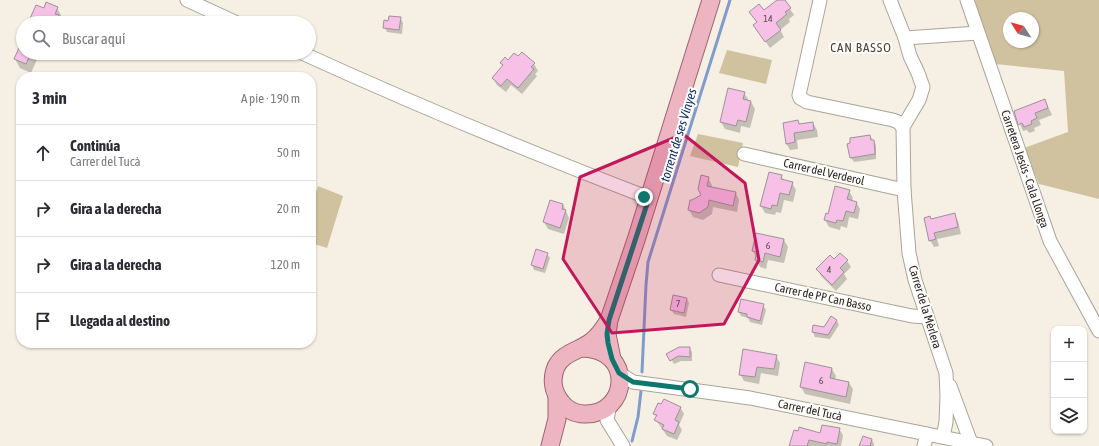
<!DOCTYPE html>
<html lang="es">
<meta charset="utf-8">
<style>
body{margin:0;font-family:"Asap Condensed",sans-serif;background:#f7f7f7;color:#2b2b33}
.controls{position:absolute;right:12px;bottom:12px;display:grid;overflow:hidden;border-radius:8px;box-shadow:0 1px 3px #0004}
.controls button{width:36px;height:36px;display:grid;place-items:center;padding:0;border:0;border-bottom:1px solid #e1e1e2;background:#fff;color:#2b2b33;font:20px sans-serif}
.compass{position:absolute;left:1003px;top:12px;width:36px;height:36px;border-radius:50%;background:#fff;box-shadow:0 1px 3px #0004;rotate:306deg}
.stop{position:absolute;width:12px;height:12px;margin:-9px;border:3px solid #0f766e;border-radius:50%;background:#fff}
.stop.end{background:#0f766e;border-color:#fff;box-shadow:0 1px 4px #0008}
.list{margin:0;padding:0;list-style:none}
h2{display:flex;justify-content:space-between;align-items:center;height:52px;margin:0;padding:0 16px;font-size:17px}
h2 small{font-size:13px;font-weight:400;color:#7c7c81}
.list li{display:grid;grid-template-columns:26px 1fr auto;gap:12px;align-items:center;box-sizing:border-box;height:56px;padding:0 16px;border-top:1px solid #e1e1e2}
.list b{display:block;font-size:15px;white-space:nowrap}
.list p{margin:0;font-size:13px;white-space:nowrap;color:#7c7c81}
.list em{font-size:13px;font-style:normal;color:#7c7c81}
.icon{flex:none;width:22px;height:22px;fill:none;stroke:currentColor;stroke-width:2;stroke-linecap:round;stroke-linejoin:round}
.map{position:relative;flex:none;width:1099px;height:446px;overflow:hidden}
.search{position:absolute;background:#fff;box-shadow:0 1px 3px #0004;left:16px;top:16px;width:300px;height:44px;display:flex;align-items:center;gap:10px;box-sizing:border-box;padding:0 14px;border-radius:22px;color:#7c7c81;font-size:15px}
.panel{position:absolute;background:#fff;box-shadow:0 1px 3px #0004;left:16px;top:72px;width:300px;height:276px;border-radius:16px}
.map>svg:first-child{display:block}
.green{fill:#d0c29f;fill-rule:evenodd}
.shadow{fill:#0003}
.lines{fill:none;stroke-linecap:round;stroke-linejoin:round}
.stream{stroke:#7f9ccd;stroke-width:3}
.building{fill:#f7c0e6;stroke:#9e919a}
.minor-casing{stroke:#a9a498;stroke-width:15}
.major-casing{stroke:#9f636e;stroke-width:19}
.minor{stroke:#fff;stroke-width:13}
.major{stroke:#ecb5c1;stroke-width:17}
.route{stroke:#0f766e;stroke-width:5}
.marked{fill:#c2185b;fill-opacity:0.2;stroke:#c2185b;stroke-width:3;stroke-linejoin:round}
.labels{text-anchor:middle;stroke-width:4;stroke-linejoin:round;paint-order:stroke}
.number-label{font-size:10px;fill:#5c4d53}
.street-label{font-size:12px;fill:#292722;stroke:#fffdfb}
.neighbourhood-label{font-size:13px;letter-spacing:1px;fill:#49453a;stroke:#fffdfb}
.water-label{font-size:13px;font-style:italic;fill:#0f326c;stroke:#fffdfb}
</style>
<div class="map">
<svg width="1099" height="446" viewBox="0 0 1099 446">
<rect width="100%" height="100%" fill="#f5f0e3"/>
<g class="green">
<path d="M972 0H1099V199L1039 184 1024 148 1068 132 1064 71 995 64ZM1009 18H1033V42H1009Z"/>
<polygon points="727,50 772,60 766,84 719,73"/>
<polygon points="698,134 743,143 738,167 690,156"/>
<polygon points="318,186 343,196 327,248 311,243 311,206"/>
</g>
<g class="shadow">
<polygon points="778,0 784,0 794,15 789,19 790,22 780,30 784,37 770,48 754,25 757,23 750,12 763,11"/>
<polygon points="57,8 62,17 61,20 62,23 30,23 44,9"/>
<polygon points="400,18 403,23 402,34 387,32 385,28 389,22"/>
<polygon points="23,40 23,53 40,53 31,73 20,68 15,59"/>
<polygon points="47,53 58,53 56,57"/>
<polygon points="508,62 534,64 538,71 535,74 537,76 522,94 511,85 506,92 497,85 493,78 503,66 501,63"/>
<polygon points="729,89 744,93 748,99 748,102 751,102 755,109 750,128 741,126 740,133 725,129 721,122"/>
<polygon points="1045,100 1052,115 1039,120 1041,125 1034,128 1035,131 1029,133 1027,130 1023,131 1015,112"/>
<polygon points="797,121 800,125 813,123 817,130 818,137 797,140 798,149 790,150 786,143"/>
<polygon points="870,136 876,145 876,159 854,162 851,158"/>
<polygon points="781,176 784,180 792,183 796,190 793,202 784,200 781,213 776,212 775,215 765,213 761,206"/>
<polygon points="708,178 712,185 712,188 736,193 739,200 737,212 713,207 712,214 703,220 693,217 689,210 691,201 703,195"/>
<polygon points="849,191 853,198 852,201 856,202 860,209 858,219 849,217 847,228 841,226 840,230 829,227 825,220"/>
<polygon points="563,204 569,218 564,234 548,229 544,222"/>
<polygon points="954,214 958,221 961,234 937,239 939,246 934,247 930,240 931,220"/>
<polygon points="784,240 788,247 784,263 768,260 766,269 760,267 753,251"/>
<polygon points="536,250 547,254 550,258 545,273 534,270 532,265"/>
<polygon points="834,260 847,261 851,267 844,274 847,279 836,291 821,276 817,269"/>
<polygon points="687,299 689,303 686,317 674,314 671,310"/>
<polygon points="763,305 766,310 762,325 750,322 748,318 741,316 739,312"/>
<polygon points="832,318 837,321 839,325 830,339 815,337 813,332 825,328"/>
<polygon points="689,348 692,352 692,361 681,361 674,364 668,354"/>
<polygon points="776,356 780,363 778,376 761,373 759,384 744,381 740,374"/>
<polygon points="806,364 832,369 836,376 835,380 849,383 853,389 850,404 805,394 801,387"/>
<polygon points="662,405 680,407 684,414 679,425 682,430 677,440 667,436 656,420 657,418 654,413"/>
<polygon points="839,429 843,435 841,446 790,446"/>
<polygon points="863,437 872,440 874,444 874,446 860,446"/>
</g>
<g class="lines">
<g class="stream">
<polyline points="642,372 646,285 648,262 730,0"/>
<polyline points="632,441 638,417 641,391"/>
</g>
</g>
<g class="building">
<polygon points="777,0 785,0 791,8 785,12 787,14 776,23 781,30 765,42 753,25 757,22 749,12 759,4 764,10"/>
<polygon points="46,2 58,7 55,14 59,15 56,23 28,23 36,5 44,8"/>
<polygon points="389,16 401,17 399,30 383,28 384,20 388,21"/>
<polygon points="23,39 23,53 31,53 26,64 14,59"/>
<polygon points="522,52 535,63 531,67 534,69 518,88 507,79 501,86 492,78 503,65 500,63 505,57 508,60 514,53 518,56"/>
<polygon points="728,88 745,92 743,99 751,101 746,122 738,120 736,126 720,122"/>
<polygon points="1045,99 1048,108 1035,113 1037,118 1031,121 1032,124 1024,127 1022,123 1018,125 1014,111"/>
<polygon points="798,120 799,124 813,122 814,130 794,133 795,142 786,144 783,123"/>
<polygon points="870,135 871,140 874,140 875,154 850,158 847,144 850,143 850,138"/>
<polygon points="769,172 782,175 781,179 793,182 789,195 780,193 777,206 772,205 771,209 760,206"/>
<polygon points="701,175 709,177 707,186 736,192 733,206 709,200 708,207 699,213 688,210 690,200 692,200 701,195 698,189"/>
<polygon points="835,186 850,190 847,199 857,202 854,213 846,211 843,221 837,220 836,223 824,220 826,213 828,214"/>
<polygon points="550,200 563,204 562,209 566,210 560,228 543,222"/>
<polygon points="955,213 958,227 934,233 936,239 929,241 924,218 930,216 931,219"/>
<polygon points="756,233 784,239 780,257 765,253 763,262 755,260 757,252 752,251"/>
<polygon points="536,249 548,253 543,269 531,265"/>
<polygon points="840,253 848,260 840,268 844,272 832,285 816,269 830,255 834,259"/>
<polygon points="673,295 687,298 684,313 670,310"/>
<polygon points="741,299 764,304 760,321 747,317 747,314 738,312"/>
<polygon points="831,316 837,320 828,335 812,332 813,325 824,327"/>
<polygon points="679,347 690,347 690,357 678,356 670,361 666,354"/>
<polygon points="743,349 777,355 774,369 757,367 755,377 739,375"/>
<polygon points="805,362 832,368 830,378 849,382 846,397 800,387"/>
<polygon points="664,399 681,407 675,420 679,422 674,434 662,429 664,425 654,420 657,415 653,414 658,403 661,404"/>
<polygon points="822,425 840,428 837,444 827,442 827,444 809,440 807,446 789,446 794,430 798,431 799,427 820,433"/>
<polygon points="863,436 872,439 870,446 859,446"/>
</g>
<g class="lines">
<g class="minor-casing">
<g id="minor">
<polyline points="187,0 237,23"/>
<polyline points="820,0 799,95 800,98 807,102 893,120 898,122 903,127 919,100 923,87 918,73 910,56 905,38 890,0"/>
<polyline points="967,0 1050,241 1099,331"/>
<polyline points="905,38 978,33"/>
<path d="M302 53C416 105 532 153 649 198"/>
<polyline points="903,127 904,190 909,253 915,280 946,373 947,396 946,422 943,437"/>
<polyline points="744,154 904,190"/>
<polyline points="719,275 912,316 927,317"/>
<polyline points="619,373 633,382 750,398 986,446"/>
<polyline points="950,386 971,443"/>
<polyline points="610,404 607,420 623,446"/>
<polyline points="924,446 927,434"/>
</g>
</g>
<g class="major-casing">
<g id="major">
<path d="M581 348C636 348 629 416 584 414 575 414 566 409 561 402 553 392 551 379 556 367 563 352 580 351 592 341 600 335 604 328 609 320"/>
<polyline points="612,359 607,334 609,320 636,240 711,0"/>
<polyline points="550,446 557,419 557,397"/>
</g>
</g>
<use href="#minor" class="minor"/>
<use href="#major" class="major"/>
</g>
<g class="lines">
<polyline class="route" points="644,197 649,198 609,320 607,334 608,343 612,359 619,373 633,382 690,389"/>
</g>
<path class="marked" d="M683 134 745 183 759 260 724 324 612 333 563 259 580 177Z"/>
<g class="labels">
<g class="number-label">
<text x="768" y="22">14</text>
<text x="768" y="249">6</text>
<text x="829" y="273">4</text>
<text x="678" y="307">7</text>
<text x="821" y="384">6</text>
</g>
<g class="street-label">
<text transform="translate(1025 169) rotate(71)" y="4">Carretera Jesús - Cala Llonga</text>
<text transform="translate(824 172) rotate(13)" y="4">Carrer del Verderol</text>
<text transform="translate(823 297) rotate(12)" y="4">Carrer de PP Can Basso</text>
<text transform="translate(925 307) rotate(73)" y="4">Carrer de la Mèrlera</text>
<text transform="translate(810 410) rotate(12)" y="4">Carrer del Tucà</text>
</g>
<g class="neighbourhood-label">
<text x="861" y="52">CAN BASSO</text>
</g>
<g class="water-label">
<text transform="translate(678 135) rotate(-73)" y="5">torrent de ses Vinyes</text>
</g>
</g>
</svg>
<div class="controls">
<button>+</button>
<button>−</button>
<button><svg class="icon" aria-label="layers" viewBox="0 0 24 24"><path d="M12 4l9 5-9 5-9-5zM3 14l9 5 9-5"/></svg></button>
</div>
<svg class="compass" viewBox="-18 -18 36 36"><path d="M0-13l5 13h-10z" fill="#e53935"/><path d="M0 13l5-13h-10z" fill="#7c7c81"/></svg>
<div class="stop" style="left:690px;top:389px"></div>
<div class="stop end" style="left:644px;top:197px"></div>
<div class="search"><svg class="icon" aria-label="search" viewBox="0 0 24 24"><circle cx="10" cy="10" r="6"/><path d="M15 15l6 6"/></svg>Buscar aquí</div>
<section class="panel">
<h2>3 min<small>A pie · 190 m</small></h2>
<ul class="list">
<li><svg class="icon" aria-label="ahead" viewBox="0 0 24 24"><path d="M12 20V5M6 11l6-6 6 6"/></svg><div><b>Continúa</b><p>Carrer del Tucà</p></div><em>50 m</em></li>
<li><svg class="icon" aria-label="right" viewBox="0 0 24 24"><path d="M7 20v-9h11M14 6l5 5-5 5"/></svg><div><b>Gira a la derecha</b></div><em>20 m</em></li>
<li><svg class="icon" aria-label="right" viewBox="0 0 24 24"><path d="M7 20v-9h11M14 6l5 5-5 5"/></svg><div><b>Gira a la derecha</b></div><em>120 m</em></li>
<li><svg class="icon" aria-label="arrive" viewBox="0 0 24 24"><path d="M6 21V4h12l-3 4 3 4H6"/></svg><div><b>Llegada al destino</b></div></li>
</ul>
</section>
</div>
